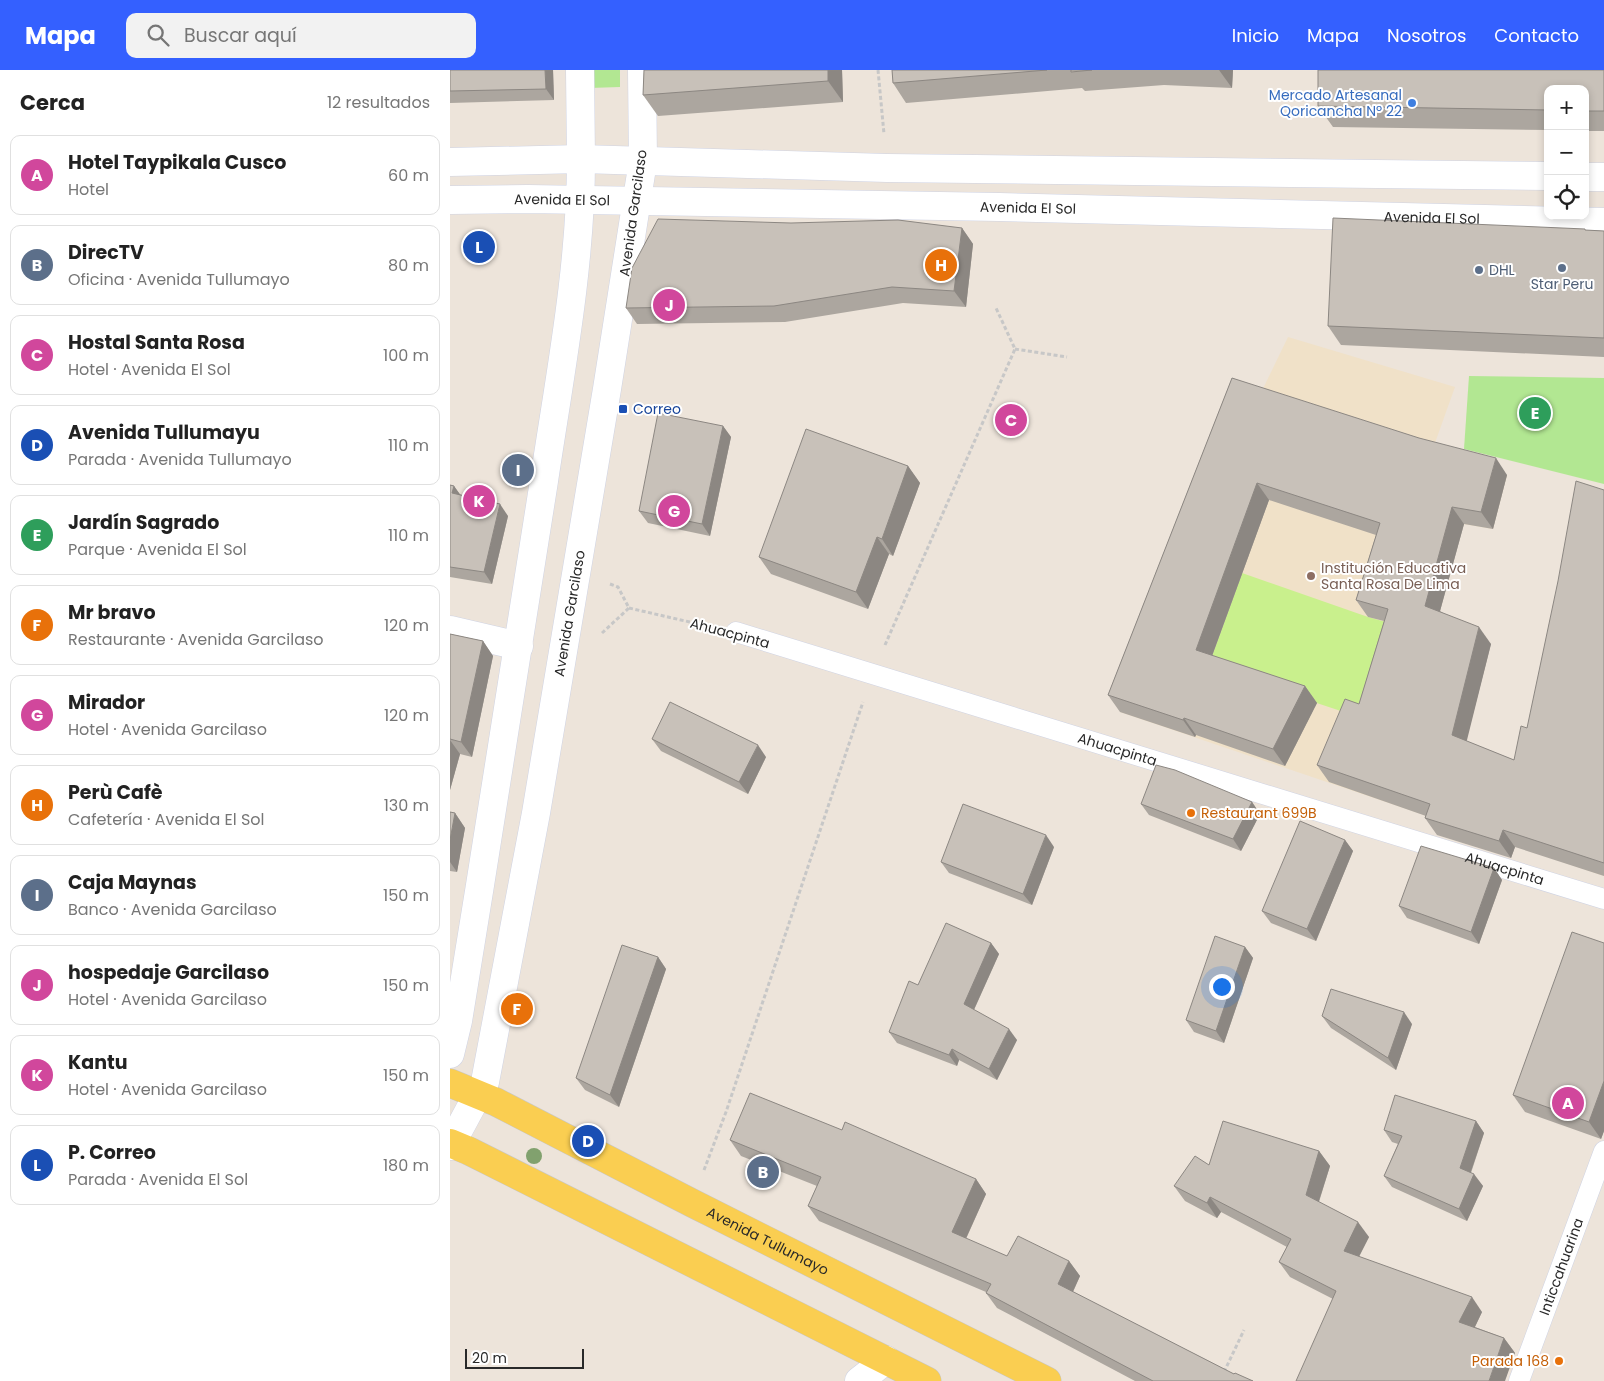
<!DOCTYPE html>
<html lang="es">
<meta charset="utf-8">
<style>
body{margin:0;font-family:Poppins,sans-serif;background:#f2f2f2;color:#222}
.controls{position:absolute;right:15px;top:15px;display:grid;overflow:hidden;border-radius:10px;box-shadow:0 2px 8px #0003}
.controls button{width:45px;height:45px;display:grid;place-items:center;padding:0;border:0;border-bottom:1px solid #e0e0e0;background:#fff;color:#222;font:25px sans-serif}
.scale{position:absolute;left:15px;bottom:12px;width:119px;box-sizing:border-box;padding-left:5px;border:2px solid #292929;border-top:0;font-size:14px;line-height:18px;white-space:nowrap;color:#292929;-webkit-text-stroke:4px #fff;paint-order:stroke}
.you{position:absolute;left:771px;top:916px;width:18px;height:18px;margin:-12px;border:4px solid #fff;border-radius:50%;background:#1a73e8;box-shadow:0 0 0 8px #1a73e833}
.badge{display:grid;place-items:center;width:32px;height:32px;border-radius:50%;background:#3460ff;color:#fff;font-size:16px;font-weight:700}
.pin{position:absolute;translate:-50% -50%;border:2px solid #fff;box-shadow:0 1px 5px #0006}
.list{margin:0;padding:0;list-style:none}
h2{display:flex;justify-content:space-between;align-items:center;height:65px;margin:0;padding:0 20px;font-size:21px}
h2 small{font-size:16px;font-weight:400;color:#767676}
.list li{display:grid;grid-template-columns:32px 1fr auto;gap:15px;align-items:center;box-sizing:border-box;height:80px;margin:0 10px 10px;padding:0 10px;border:1px solid #e0e0e0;border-radius:10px}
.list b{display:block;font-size:19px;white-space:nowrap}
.list p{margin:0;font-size:16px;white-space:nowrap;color:#767676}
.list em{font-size:16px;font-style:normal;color:#767676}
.icon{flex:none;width:28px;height:28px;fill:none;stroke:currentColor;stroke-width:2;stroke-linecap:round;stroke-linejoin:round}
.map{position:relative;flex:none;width:1154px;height:1311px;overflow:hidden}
header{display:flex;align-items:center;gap:30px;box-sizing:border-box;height:70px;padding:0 25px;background:#3460ff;color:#fff}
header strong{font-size:24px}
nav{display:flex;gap:28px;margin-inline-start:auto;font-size:18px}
.search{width:350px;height:45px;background:#f2f2f2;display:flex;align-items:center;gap:12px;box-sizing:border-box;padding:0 18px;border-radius:10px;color:#767676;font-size:19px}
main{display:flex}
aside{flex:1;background:#fff}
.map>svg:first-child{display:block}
.education{fill:#f0e1c8}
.green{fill:#b2e792}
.pitch{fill:#c9f08d}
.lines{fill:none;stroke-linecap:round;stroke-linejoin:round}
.service-casing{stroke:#cfd3e3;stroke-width:21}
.pedestrian-casing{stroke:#cfd3e3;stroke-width:29}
.minor-casing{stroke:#cfd3e3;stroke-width:29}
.tertiary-casing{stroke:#cfd3e3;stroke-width:29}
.secondary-casing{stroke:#cfd3e3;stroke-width:29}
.primary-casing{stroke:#c7c7c7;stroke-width:29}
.path{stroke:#c7c7c7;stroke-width:3;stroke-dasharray:4 2.5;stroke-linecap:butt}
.service{stroke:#fff;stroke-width:20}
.pedestrian{stroke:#fff;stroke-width:28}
.minor{stroke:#fff;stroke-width:28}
.tertiary{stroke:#fff;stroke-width:28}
.secondary{stroke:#fff;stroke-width:28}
.primary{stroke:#face51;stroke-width:28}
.tree{fill:#81a16e}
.wall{fill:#aca69f}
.shaded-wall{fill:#8c8782}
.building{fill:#c8c1b9;stroke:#8c8782}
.shop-dot{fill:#3f7fe0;stroke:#fff;stroke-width:2}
.service-dot{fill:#5c6f8a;stroke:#fff;stroke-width:2}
.transit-dot{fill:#1a4fb4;stroke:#fff;stroke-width:2}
.education-dot{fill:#8d6e63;stroke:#fff;stroke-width:2}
.food-dot{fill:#e8710a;stroke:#fff;stroke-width:2}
.labels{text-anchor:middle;stroke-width:4;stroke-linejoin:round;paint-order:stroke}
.shop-label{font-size:14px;fill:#366cbe;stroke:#fff;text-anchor:end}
.street-label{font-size:14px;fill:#292929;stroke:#fff}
.service-label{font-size:14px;fill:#4e5e75;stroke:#fff;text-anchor:start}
.transit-label{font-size:14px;fill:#164399;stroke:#fff;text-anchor:start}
.education-label{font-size:14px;fill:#785e54;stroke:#fff;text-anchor:start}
.food-label{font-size:14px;fill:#c56008;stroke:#fff;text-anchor:start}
</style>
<header>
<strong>Mapa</strong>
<div class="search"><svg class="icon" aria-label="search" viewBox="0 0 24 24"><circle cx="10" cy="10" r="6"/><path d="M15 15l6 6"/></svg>Buscar aquí</div>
<nav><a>Inicio</a><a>Mapa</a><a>Nosotros</a><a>Contacto</a></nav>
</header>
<main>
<aside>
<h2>Cerca<small>12 resultados</small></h2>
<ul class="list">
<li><span class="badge" style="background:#d1479c">A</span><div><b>Hotel Taypikala Cusco</b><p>Hotel</p></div><em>60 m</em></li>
<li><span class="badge" style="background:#5c6f8a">B</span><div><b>DirecTV</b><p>Oficina · Avenida Tullumayo</p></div><em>80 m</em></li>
<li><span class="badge" style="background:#d1479c">C</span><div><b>Hostal Santa Rosa</b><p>Hotel · Avenida El Sol</p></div><em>100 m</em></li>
<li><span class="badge" style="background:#1a4fb4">D</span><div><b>Avenida Tullumayu</b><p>Parada · Avenida Tullumayo</p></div><em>110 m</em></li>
<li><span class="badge" style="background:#2e9e5b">E</span><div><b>Jardín Sagrado</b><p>Parque · Avenida El Sol</p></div><em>110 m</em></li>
<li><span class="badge" style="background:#e8710a">F</span><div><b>Mr bravo</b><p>Restaurante · Avenida Garcilaso</p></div><em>120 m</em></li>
<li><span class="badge" style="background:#d1479c">G</span><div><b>Mirador</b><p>Hotel · Avenida Garcilaso</p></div><em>120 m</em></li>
<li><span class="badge" style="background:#e8710a">H</span><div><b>Perù Cafè</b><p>Cafetería · Avenida El Sol</p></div><em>130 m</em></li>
<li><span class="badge" style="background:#5c6f8a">I</span><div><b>Caja Maynas</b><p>Banco · Avenida Garcilaso</p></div><em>150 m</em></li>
<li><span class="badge" style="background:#d1479c">J</span><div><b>hospedaje Garcilaso</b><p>Hotel · Avenida Garcilaso</p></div><em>150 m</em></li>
<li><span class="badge" style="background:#d1479c">K</span><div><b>Kantu</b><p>Hotel · Avenida Garcilaso</p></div><em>150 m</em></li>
<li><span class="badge" style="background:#1a4fb4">L</span><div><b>P. Correo</b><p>Parada · Avenida El Sol</p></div><em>180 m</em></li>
</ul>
</aside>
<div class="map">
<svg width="1154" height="1311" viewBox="0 0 1154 1311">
<rect width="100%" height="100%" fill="#ede4da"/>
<polygon class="education" points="838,267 1005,317 981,384 1057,405 1043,459 1013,454 987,552 1014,681 1075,707 1154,433 1154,806 670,642 807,331"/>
<g class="green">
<polygon points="138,0 170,0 170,17 139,18"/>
<polygon points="1019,306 1154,308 1154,414 1014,379"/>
</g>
<polygon class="pitch" points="792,503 918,547 950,556 921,651 758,597"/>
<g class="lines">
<g class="service-casing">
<g id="service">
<path id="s1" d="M286 562 1154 829"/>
<path id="s2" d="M1069 1311 1154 1081"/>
</g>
</g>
<g class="pedestrian-casing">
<polyline id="pedestrian" points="409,1311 436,1290"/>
</g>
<g class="minor-casing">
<g id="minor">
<polyline points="130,0 131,89"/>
<polyline points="192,0 193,91"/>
<polyline points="0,560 69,576"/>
</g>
</g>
<g class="tertiary-casing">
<g id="tertiary">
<polyline points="0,92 131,89 437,98 1098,106"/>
<polyline points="1135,107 1154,107"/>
<path id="s3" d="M0 130 78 129 549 137 1154 152"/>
<path d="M0 984 8 951C37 771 67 591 94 411 110 304 131 197 131 89"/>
<path id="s4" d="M28 1024 35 1012 86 743 157 319 193 91"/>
</g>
</g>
<g class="secondary-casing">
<polyline id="secondary" points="0,1076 28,1024"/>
</g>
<g class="primary-casing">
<g id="primary">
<path id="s5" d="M0 1013 46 1032 242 1133 597 1311"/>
<polyline points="0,1073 19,1081 477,1311"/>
</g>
</g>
<g class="path">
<polyline points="428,0 434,64"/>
<polyline points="565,279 617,287"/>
<polyline points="160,514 168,517 179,538"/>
<polyline points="179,538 257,556"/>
<polyline points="152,563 179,538"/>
<polyline points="435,575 565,279 546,238"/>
<polyline points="254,1100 276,1042 413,632"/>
<polyline points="774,1302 794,1260"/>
</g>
<use href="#service" class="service"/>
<use href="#pedestrian" class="pedestrian"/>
<use href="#minor" class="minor"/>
<use href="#tertiary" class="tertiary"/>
<use href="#secondary" class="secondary"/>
<use href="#primary" class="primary"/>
</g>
<circle class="tree" cx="84" cy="1086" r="8"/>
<g class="wall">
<polygon points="0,0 103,0 104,30 0,33"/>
<polygon points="194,0 392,0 393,32 208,46 193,25"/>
<polygon points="442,0 783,0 782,18 714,15 635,21 632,18 456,33 443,13"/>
<polygon points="1154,0 1154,61 1135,61 1135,19 1098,19 1098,60 883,57 868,36"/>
<polygon points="512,158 523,174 516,237 453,233 335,252 187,254 176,238"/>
<polygon points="1136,160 1154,161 1154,287 891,275 878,256"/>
<polygon points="782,308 1057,405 1043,459 1014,454 990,541 1041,574 1016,671 1064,690 1077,658 1154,420 1154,806 1065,777 1061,788 987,765 975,748 976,746 879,712 867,695 909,634 934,551 918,547 906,530 926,465 819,430 762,586 855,616 867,633 835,696 746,665 745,667 670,642 658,625"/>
<polygon points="273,356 281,367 260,466 198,453 189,441"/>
<polygon points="458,396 470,413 443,486 439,484 418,539 321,504 309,487"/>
<polygon points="0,415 4,416 10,425 58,446 42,514 0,507"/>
<polygon points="0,564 33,571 43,586 22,687 10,684 0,720"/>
<polygon points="202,669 316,687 298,724 211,681"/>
<polygon points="802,732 810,744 791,781 699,745 691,734"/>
<polygon points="0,742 5,743 15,758 7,802 0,801"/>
<polygon points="895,770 903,781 866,871 821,853 812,841"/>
<polygon points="604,777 582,835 499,803 491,792"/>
<polygon points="1044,798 1052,810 1029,874 957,848 949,836"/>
<polygon points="541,873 549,884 524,940 567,970 547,1010 509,990 507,996 447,973 439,962 468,915"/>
<polygon points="1154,873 1154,1061 1151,1069 1075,1042 1063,1025"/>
<polygon points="795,877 803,888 774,973 744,962 736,950"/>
<polygon points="208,887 216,899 169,1037 135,1020 126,1008"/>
<polygon points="872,946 962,954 946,1000 881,958"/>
<polygon points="1026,1051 1034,1063 1021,1103 1033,1116 1017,1151 942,1117 934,1106 948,1074 942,1072 934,1060"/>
<polygon points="392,1060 526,1109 536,1124 516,1169 557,1186 619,1191 630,1206 623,1222 784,1304 803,1311 685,1311 547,1238 536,1223 536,1222 369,1151 358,1136 367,1116 291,1086 280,1070"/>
<polygon points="869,1081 880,1096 869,1132 919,1167 909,1187 1032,1242 1025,1257 1054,1268 1065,1283 883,1229 840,1207 829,1192 837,1177 771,1142 767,1148 735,1131 724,1116 759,1095"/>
</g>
<g class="shaded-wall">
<polygon points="95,0 103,0 104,30 96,19"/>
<polygon points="378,0 392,0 393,32 378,11"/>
<polygon points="769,0 783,0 782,18"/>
<polygon points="512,158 523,174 516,237 504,221"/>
<polygon points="273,356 281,367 260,466 252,454"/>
<polygon points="1046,388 1057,405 1043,459 1031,442"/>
<polygon points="458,396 470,413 443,486 432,469"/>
<polygon points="807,413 819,430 758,597 746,580"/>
<polygon points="4,416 12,427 2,423"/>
<polygon points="50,434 58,446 42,514 34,502"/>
<polygon points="1002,437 1014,454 987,552 975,536"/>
<polygon points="427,467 439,484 418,539 406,522"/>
<polygon points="1029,557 1041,574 1014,682 1002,665"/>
<polygon points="33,571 43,586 22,687 11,672"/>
<polygon points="855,616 867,633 835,696 823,679"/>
<polygon points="734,648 746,665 745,667 733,650"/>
<polygon points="0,670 10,684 0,720"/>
<polygon points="308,675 316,687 298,724 289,712"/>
<polygon points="802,732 810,744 791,781 783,769"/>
<polygon points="5,743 15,758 7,802 0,792 0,770"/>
<polygon points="1053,760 1065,777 1061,788 1049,771"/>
<polygon points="596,765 604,777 582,835 573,824"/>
<polygon points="895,770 903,781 866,871 857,859"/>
<polygon points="1044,798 1052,810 1029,874 1021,862"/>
<polygon points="541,873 549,884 521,946 514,934"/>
<polygon points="795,877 803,888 774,973 766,961"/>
<polygon points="208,887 216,899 169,1037 160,1025"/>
<polygon points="954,942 962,954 946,1000 938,988"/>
<polygon points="559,959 567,970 547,1010 539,999"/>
<polygon points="502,979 509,990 507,996 499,985"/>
<polygon points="1154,1011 1154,1061 1151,1069 1139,1052"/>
<polygon points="1026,1051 1034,1063 1018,1110 1010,1098"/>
<polygon points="869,1081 880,1096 866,1140 856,1125"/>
<polygon points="1024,1104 1033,1116 1017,1151 1009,1139"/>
<polygon points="526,1109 536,1124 512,1177 502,1162"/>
<polygon points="760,1127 771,1142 767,1148 757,1133"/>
<polygon points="908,1152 919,1167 904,1196 894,1181"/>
<polygon points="619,1191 630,1206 619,1230 608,1214"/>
<polygon points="1022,1227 1032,1242 1020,1267 1009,1252"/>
<polygon points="1054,1268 1065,1283 1055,1311 1039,1311"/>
</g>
<g class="building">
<polygon points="0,0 95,0 96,19 0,21"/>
<polygon points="194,0 378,0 378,11 193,25"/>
<polygon points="442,0 597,0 443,13"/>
<polygon points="621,0 642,0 621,2"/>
<polygon points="868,0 1154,0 1154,41 1135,41 1135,19 1098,19 1098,40 868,36"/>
<polygon points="883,148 1135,159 1135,160 1154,161 1154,268 878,256"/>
<polygon points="208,149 341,153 448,150 512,158 504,221 442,217 324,236 176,238 182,198"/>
<polygon points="782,308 969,368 1046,388 1031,442 1002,437 975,536 1029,557 1002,665 1064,690 1071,656 1077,658 1108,511 1126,411 1154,420 1154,793 1053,760 1049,771 975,748 980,734 867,695 895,629 909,634 938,539 906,530 930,453 807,413 746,580 855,616 823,679 734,648 733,650 658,625"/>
<polygon points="208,343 273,356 252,454 189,441"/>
<polygon points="356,359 458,396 432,469 427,467 406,522 309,487"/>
<polygon points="0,415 4,416 2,423 50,434 34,502 0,497"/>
<polygon points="0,564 33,571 11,672 0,669"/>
<polygon points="220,632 308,675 289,712 202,669"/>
<polygon points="706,695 725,700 802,732 783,769 691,734"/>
<polygon points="513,734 596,765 573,824 491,792"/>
<polygon points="0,742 5,743 0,770"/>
<polygon points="850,751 895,770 857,859 812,841"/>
<polygon points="971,776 1044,798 1021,862 949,836"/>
<polygon points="496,853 541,873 514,934 559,959 539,999 502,979 499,985 439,962 459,911 468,915"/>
<polygon points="1122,862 1154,873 1154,1011 1139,1052 1063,1025"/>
<polygon points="765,866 795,877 766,961 736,950"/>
<polygon points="172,875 208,887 160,1025 126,1008"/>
<polygon points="881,919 954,942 938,988 872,946"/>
<polygon points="300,1023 392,1060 395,1052 526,1109 502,1162 557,1186 568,1166 619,1191 608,1214 784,1304 785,1303 803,1311 703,1311 536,1223 541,1214 358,1136 371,1107 280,1070"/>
<polygon points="945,1025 1026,1051 1010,1098 1024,1104 1009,1139 934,1106 952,1066 934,1060"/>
<polygon points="773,1051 869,1081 856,1125 908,1152 894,1181 1022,1227 1009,1252 1054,1268 1039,1311 846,1311 886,1221 829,1192 841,1169 760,1127 757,1133 724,1116 745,1086 759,1095"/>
</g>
<circle class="shop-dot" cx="962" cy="33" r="5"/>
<g class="service-dot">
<circle cx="1112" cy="198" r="5"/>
<circle cx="1029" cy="200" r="5"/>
</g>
<rect class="transit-dot" x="168" y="334" width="10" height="10" rx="2.5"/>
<circle class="education-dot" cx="861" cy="506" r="5"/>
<g class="food-dot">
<circle cx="741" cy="743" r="5"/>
<circle cx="1109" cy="1291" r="5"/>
</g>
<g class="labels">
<g class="shop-label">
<text x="952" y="30">Mercado Artesanal<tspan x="952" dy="16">Qoricancha Nº 22</tspan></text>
</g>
<g class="street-label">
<text dy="5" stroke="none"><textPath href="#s3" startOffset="112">Avenida El Sol</textPath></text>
<text dy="5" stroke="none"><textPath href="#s3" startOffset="578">Avenida El Sol</textPath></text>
<text transform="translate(183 143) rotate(-82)" y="5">Avenida Garcilaso</text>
<text dy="5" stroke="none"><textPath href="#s3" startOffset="982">Avenida El Sol</textPath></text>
<text dy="5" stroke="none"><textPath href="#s4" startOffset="490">Avenida Garcilaso</textPath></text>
<text transform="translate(280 563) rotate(15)" y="5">Ahuacpinta</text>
<text dy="5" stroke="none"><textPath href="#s1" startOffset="399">Ahuacpinta</textPath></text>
<text dy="5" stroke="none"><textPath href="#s1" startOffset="804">Ahuacpinta</textPath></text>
<text dy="5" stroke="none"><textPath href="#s5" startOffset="355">Avenida Tullumayo</textPath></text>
<text dy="5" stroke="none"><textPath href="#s2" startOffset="122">Inticcahuarina</textPath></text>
</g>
<g class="service-label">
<text x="1039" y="205">DHL</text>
<text x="1112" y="219" text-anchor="middle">Star Peru</text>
</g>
<g class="transit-label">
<text x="183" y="344">Correo</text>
</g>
<g class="education-label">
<text x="871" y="503">Institución Educativa<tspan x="871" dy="16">Santa Rosa De Lima</tspan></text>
</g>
<g class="food-label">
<text x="751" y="748">Restaurant 699B</text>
<text x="1099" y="1296" text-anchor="end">Parada 168</text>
</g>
</g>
</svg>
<div class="controls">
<button>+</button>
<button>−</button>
<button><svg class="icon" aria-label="locate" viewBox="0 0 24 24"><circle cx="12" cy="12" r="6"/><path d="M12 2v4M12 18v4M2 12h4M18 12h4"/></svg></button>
</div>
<div class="scale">20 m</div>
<div class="you"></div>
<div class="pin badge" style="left:1118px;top:1033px;background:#d1479c">A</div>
<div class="pin badge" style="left:313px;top:1102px;background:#5c6f8a">B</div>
<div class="pin badge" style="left:561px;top:350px;background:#d1479c">C</div>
<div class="pin badge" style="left:138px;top:1071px;background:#1a4fb4">D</div>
<div class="pin badge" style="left:1085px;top:343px;background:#2e9e5b">E</div>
<div class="pin badge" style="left:67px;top:939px;background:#e8710a">F</div>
<div class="pin badge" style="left:224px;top:441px;background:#d1479c">G</div>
<div class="pin badge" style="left:491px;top:195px;background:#e8710a">H</div>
<div class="pin badge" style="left:68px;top:400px;background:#5c6f8a">I</div>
<div class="pin badge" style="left:219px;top:235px;background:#d1479c">J</div>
<div class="pin badge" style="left:29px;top:431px;background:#d1479c">K</div>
<div class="pin badge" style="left:29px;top:177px;background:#1a4fb4">L</div>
</div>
</main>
